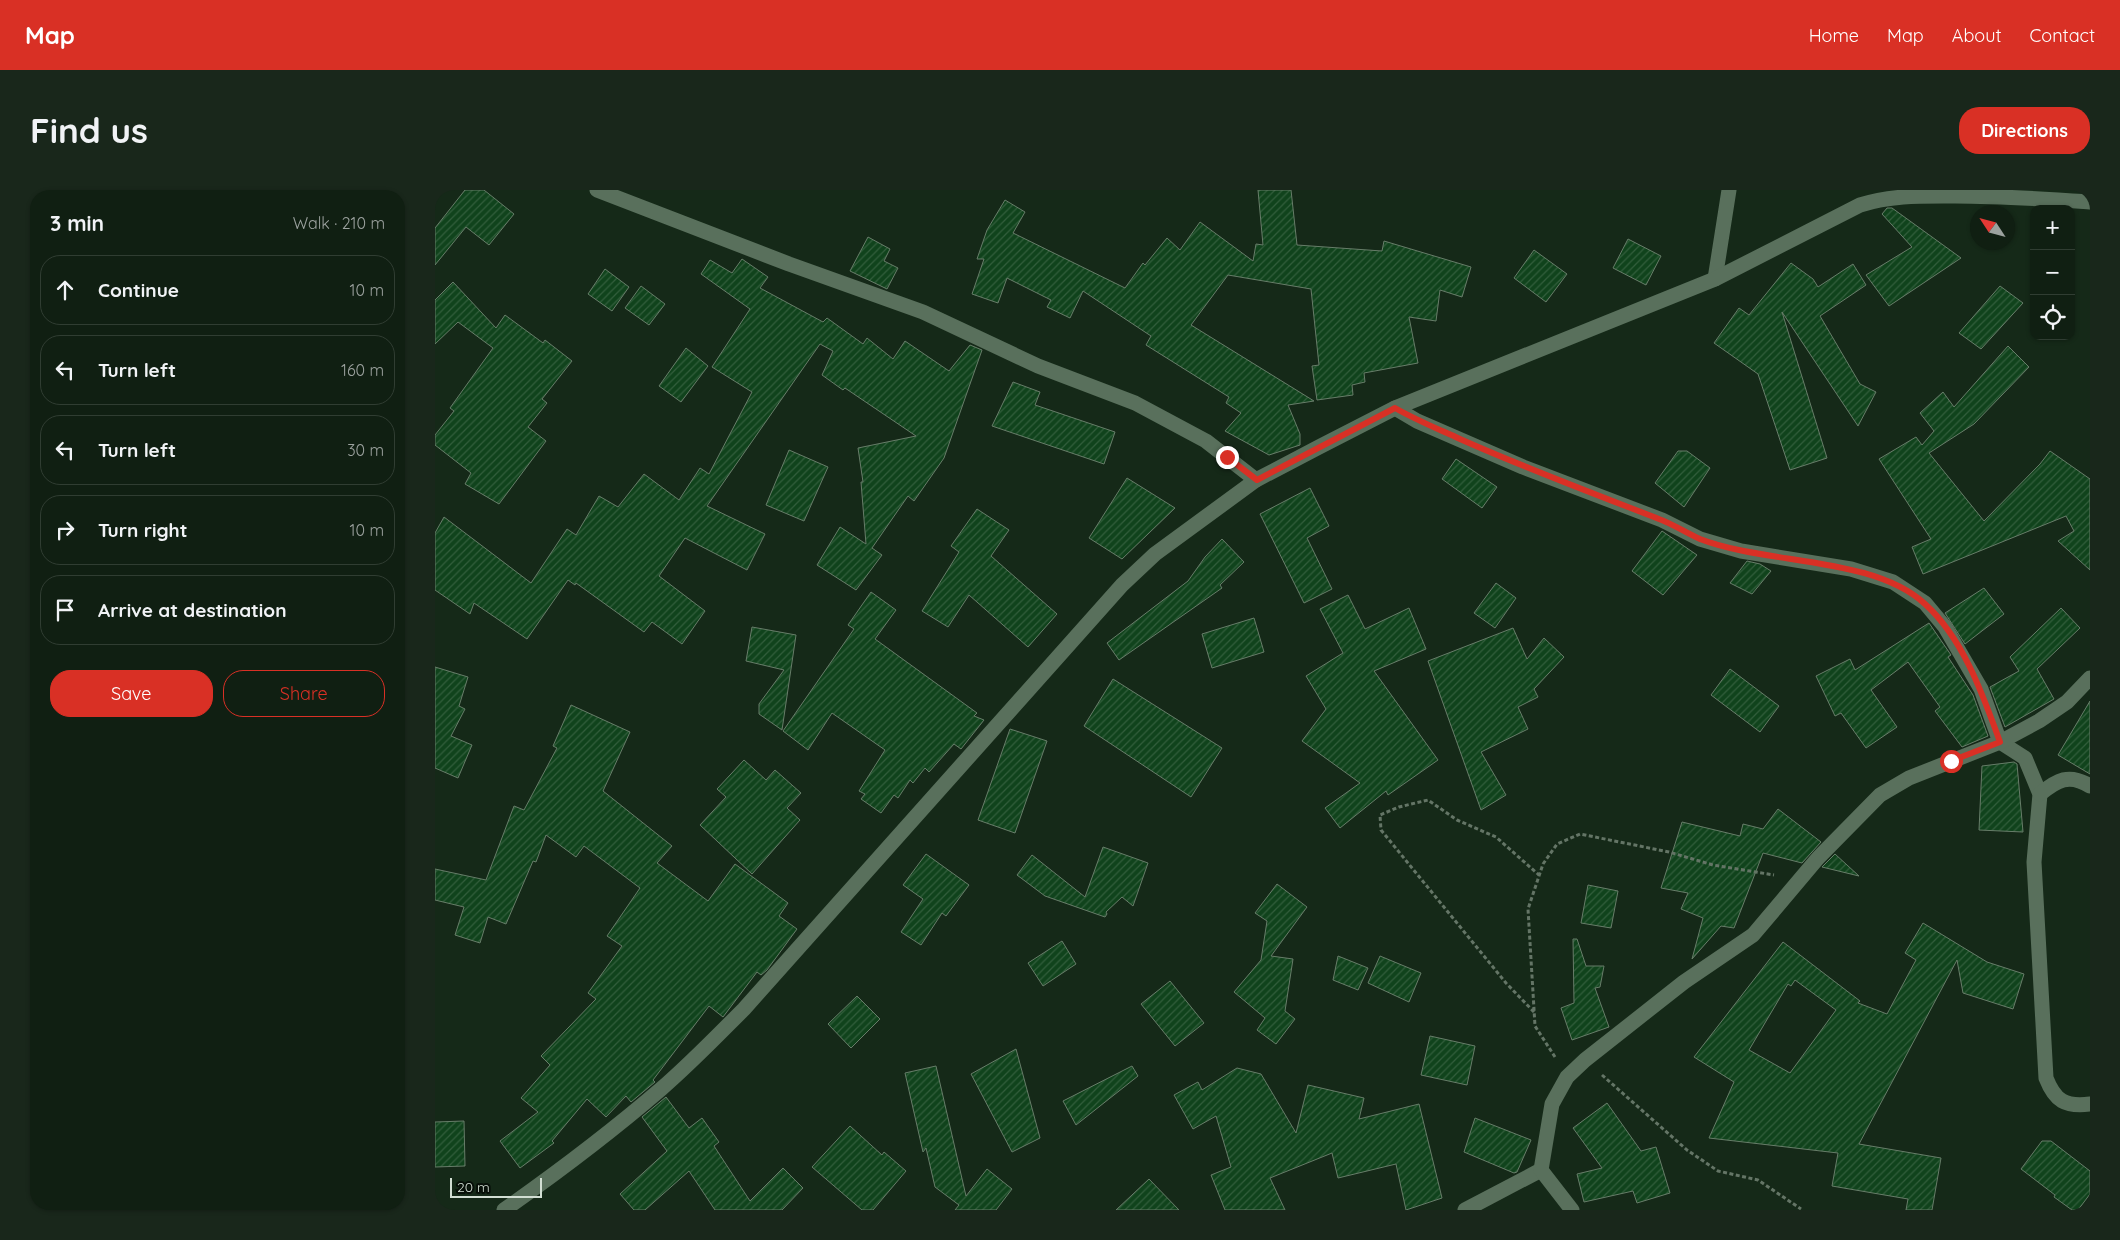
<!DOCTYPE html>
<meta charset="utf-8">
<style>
body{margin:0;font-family:Quicksand,sans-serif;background:#19271b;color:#f1f3f6}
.controls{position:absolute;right:15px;top:15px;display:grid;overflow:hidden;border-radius:10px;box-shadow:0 1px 4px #0004}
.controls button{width:45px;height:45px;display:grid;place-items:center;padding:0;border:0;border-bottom:1px solid #303d32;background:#101f12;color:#f1f3f6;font:25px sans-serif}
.compass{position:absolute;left:1535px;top:15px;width:45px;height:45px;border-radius:50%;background:#101f12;box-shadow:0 1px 4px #0004;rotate:306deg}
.scale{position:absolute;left:15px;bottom:12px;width:92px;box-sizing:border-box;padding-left:5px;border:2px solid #d2ded3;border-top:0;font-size:14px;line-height:18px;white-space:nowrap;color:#d2ded3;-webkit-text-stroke:4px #070f08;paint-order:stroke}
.stop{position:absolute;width:15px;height:15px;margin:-11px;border:4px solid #d93025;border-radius:50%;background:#fff}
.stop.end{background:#d93025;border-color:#fff;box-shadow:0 1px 5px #0008}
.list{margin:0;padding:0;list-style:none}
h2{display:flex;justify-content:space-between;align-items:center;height:65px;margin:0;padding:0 20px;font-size:21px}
h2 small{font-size:16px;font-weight:400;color:#9ca29f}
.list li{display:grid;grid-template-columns:32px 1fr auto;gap:15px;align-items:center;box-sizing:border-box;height:70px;margin:0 10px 10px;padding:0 10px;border:1px solid #303d32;border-radius:20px}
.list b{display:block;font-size:19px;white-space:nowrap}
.list em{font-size:16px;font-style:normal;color:#9ca29f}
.actions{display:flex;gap:10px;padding:15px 20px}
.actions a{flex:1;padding:11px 0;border:1px solid #d93025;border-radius:20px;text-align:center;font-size:18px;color:#d93025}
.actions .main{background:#d93025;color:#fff}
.icon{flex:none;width:28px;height:28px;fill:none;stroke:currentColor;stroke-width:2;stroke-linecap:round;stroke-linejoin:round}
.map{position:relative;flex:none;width:1655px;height:1020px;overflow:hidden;border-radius:20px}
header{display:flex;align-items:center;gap:30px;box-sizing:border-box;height:70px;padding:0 25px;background:#d93025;color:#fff}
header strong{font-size:24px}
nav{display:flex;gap:28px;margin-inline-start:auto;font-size:18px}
.intro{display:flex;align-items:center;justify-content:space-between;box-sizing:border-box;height:120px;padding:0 30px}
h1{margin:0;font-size:35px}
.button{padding:12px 22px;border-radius:20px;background:#d93025;color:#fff;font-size:18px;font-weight:700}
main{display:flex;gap:30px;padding:0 30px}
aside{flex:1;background:#101f12;border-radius:20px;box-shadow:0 1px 4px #0004}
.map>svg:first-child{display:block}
.building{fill:url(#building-hatch);stroke:#677d69;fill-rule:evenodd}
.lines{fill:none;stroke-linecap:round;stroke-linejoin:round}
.path{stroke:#647566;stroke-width:3;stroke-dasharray:4 2.5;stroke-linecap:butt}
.minor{stroke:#59705c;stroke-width:15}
.route{stroke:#d93025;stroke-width:6}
</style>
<header>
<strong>Map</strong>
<nav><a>Home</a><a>Map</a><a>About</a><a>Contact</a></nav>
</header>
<div class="intro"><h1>Find us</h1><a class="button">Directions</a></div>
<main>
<aside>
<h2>3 min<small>Walk · 210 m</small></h2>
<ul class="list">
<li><svg class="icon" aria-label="ahead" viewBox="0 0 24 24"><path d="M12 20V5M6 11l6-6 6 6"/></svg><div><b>Continue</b></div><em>10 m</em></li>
<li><svg class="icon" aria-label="left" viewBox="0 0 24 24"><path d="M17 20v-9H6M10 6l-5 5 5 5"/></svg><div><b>Turn left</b></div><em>160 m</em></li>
<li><svg class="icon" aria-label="left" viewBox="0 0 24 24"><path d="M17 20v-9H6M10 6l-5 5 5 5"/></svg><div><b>Turn left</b></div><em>30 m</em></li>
<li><svg class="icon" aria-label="right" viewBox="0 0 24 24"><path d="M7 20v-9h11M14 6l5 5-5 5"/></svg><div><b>Turn right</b></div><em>10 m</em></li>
<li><svg class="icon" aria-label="arrive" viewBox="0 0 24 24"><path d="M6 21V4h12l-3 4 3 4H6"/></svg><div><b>Arrive at destination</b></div></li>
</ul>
<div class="actions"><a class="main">Save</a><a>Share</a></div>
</aside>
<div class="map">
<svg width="1655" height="1020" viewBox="0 0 1655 1020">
<defs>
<pattern id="building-hatch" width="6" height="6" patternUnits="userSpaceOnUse" patternTransform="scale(1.25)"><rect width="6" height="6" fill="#10431c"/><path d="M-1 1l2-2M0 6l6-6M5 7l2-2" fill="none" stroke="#325e3c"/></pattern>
</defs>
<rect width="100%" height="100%" fill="#152918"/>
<g class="building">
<polygon points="30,0 49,0 79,24 54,55 31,37 0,75 0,38"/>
<polygon points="823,0 856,0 862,55 947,61 949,51 1036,77 1027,107 1005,100 1001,131 974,127 983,173 929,183 930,192 917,195 918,205 882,210 877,176 884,175 876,99 793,85 756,135 879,211 853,215 865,244 865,255 834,265 790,241 806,223 791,213 794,207 711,155 716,146 648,101 635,128 612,117 616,110 572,88 563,113 537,104 549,69 542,69 552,40 570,10 590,22 578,43 690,98 708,73 710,75 732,48 745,60 765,32 818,71 821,54 828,55"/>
<polygon points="1452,18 1457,18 1526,68 1454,116 1431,85 1477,57 1447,24"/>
<polygon points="433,47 455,59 449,71 463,78 452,99 415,81"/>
<polygon points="1193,49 1226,66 1211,95 1178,78"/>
<polygon points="1099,60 1132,84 1111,112 1079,88"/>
<polygon points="307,69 333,87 325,98 388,132 392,128 428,154 432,148 458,169 470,151 514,181 535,155 547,160 509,268 479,311 473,306 437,358 447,365 421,400 382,375 405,337 431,354 426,292 428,292 423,258 481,246 410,198 408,200 387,185 398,161 385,154 272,316 330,344 312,380 250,348 224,386 270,421 247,454 217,432 209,442 141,393 140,395 133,390 92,449 39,413 35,424 0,400 0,343 9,327 96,393 132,339 141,345 164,306 183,317 209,284 244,310 265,278 274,284 317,202 277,177 315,119 266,84 275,70 297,83"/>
<polygon points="1356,73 1378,89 1383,97 1418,74 1431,95 1385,126 1425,194 1441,202 1423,236 1347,122 1392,268 1355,280 1323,184 1279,153 1304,118 1314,125"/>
<polygon points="170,79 194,97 177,121 153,104"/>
<polygon points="18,92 61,138 70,125 108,153 110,150 137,171 107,209 112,213 93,237 111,251 64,314 30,294 36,283 0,255 0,245 19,221 15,218 58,158 23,132 0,154 0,110"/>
<polygon points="206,96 230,114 214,135 190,118"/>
<polygon points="1565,96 1588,113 1546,159 1524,143"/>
<polygon points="1573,156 1594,177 1539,234 1494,263 1549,331 1605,274 1615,261 1655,289 1655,380 1623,351 1639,341 1631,326 1488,384 1477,357 1496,349 1444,269 1481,247 1487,255 1499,241 1485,223 1508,202 1519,217"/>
<polygon points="251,158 273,176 246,212 224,196"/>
<polygon points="578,192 605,202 600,215 680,242 669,274 557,236"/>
<polygon points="354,260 393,277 369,331 331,315"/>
<polygon points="1243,261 1252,261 1275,278 1249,317 1220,293"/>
<polygon points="1021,269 1062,297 1047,318 1007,289"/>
<polygon points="692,288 740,318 687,369 654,348"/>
<polygon points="875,298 894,336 872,348 897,399 869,413 825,324"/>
<polygon points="542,319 574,340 556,366 622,424 593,457 534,405 513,437 487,421 524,362 516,356"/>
<polygon points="1227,341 1262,365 1228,405 1197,381"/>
<polygon points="787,349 809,372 785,395 787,398 684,470 672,453 753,391 770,367"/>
<polygon points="1312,371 1325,374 1336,381 1317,404 1295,393"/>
<polygon points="1061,393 1081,408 1060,438 1039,423"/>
<polygon points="1549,398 1569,424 1530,454 1510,423"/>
<polygon points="436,402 461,420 440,449 542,523 539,526 549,530 526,559 519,554 494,582 490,578 478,593 475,590 463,608 459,605 446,623 426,609 430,604 424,601 450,560 397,523 373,560 348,541 419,439 413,435"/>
<polygon points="913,405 930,439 974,418 991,459 939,481 1003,570 953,605 951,601 905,638 890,618 925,593 867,551 891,519 871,486 908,463 885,419"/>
<polygon points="1626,418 1645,438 1602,479 1619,509 1570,537 1555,497 1584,481 1575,467"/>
<polygon points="819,428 829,462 777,478 767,444"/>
<polygon points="1494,433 1516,465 1513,467 1538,505 1553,546 1527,557 1500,521 1505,517 1473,472 1436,500 1462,537 1431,558 1406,523 1400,526 1381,486 1415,469 1420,480"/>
<polygon points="317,437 361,445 347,540 324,524 324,514 349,480 311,471"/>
<polygon points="1078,438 1092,469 1109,448 1129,467 1099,499 1103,507 1083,517 1093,539 1046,562 1071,605 1046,620 993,471"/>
<polygon points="0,477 33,487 24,516 30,519 16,546 37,555 23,588 0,578"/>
<polygon points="1295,479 1344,516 1325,542 1276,505"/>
<polygon points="678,489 787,558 756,607 649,536"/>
<polygon points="1655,511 1655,584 1623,565"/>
<polygon points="136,515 195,542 168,601 237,656 222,673 273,711 300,674 353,713 344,726 362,739 332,780 326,785 322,782 288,827 274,816 218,890 220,892 196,912 191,906 171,927 152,909 117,951 119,953 85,978 65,951 103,922 86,908 115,875 106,866 161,809 153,803 187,756 172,746 205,698 149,656 141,667 111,645 101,672 98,671 71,734 53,727 45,753 20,745 29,717 0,710 0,679 51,690 79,616 89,620 122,558 118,556"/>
<polygon points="575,539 612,551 580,643 543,630"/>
<polygon points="309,570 331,590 340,580 366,603 352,618 365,630 317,684 265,635 291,607 282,599"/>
<polygon points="1579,572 1582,574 1588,642 1544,640 1547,576"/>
<polygon points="1343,619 1386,652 1367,673 1328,663 1299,738 1286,736 1257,769 1268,728 1246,719 1253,703 1226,698 1247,632 1305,646 1308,634 1328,639"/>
<polygon points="668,657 713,673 698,716 687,707 671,722 672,724 670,727 610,706 582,685 597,665 650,707"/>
<polygon points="491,664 534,695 511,726 507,723 486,755 466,742 488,709 468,695"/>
<polygon points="1400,664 1424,686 1387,677"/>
<polygon points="842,694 872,717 836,766 858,769 850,821 860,829 841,854 822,840 830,828 799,802 826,770 832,731 820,723"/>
<polygon points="1153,695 1183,701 1176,738 1146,733"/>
<path d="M1488 733 1552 772 1589 784 1578 819 1528 803 1522 770 1424 954 1506 968 1497 1020H1471L1473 1009 1397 996 1403 963 1274 948 1299 892 1259 867 1348 752 1425 811 1423 813 1452 824 1481 770 1470 763ZM1360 790 1401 820 1355 883 1314 860 1353 794 1356 796Z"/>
<polygon points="1138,749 1142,749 1151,776 1169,776 1165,797 1160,798 1174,837 1137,850 1126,818 1139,813"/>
<polygon points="627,751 641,774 608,796 593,773"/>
<polygon points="903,766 933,778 923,800 898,790"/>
<polygon points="945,766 986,783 974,812 933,793"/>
<polygon points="735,791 769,833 740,856 706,814"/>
<polygon points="422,806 445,829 416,858 393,834"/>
<polygon points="995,846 1040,856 1032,895 986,885"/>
<polygon points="581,859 605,948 577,962 536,884"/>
<polygon points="501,876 531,1006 552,979 577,999 561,1020 520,1020 524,1015 500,997 491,958 488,962 470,883"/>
<polygon points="697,876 703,886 641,935 628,911"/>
<polygon points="802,878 826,884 861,943 873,895 929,908 924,929 984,914 1007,1008 971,1020 961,974 903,988 897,963 835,988 850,1020 790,1020 776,985 796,977 781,926 758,939 739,905 763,892 767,900"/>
<polygon points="231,907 254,938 267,928 284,952 279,956 315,1011 348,978 368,998 347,1020 280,1020 254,981 210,1020 199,1020 185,1004 232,961 207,927"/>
<polygon points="1172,913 1206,961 1221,957 1235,1003 1202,1013 1198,1001 1149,1012 1142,984 1167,978 1138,938"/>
<polygon points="1040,928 1096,950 1082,982 1079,983 1029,962"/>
<polygon points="29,931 30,976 0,977 0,932"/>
<polygon points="415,936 447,965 449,962 471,981 438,1020 427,1020 377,977"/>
<polygon points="1607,951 1616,951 1655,981 1655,1004 1643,1020 1637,1020 1619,1007 1620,1005 1586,979"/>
<polygon points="714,989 744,1020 681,1020"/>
</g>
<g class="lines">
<g class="path">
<polyline points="1099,822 1071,793 946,640 945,625 964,617 993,610 1022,630 1061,647 1104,685"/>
<polyline points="1120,867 1100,836 1093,719 1108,674 1122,654 1145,644 1234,662 1278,675 1339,685"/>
<polyline points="1167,885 1252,960 1283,981 1323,990 1366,1019"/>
</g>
<g class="minor">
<polyline points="162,0 354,74 488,122 603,176 700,213 771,251 821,290"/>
<polyline points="1280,89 1294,0"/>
<path d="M960 218 982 231 1088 277 1227 330 1265 349 1306 361 1416 379 1458 392 1490 413 1510 437 1546 499 1565 552 1590 568 1605 604 1599 672 1611 888C1620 911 1630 917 1655 914"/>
<path d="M1605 604C1622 590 1634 583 1655 596"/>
<path d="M69 1020C123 982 176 942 226 899 255 874 282 846 309 819L687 395 720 364 821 290 884 257 960 218 1280 89 1425 15C1457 5 1487 6 1520 6 1566 6 1610 9 1655 12"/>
<polyline points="1030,1020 1106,980"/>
<polyline points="1137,1020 1106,980 1117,914 1132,887 1150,870 1249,792 1318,745 1383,668 1445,605 1474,588 1565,552 1604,531 1632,512 1655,488"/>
</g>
</g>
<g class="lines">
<path class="route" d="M792 267 822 290 960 218C981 230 1003 239 1025 249 1090 278 1157 303 1224 329 1238 334 1251 343 1265 349 1332 375 1438 366 1490 414 1528 448 1548 505 1565 552L1516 571"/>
</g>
</svg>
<div class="controls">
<button>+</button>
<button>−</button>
<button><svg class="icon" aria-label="locate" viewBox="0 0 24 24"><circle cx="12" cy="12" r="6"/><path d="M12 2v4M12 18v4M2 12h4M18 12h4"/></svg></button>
</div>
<svg class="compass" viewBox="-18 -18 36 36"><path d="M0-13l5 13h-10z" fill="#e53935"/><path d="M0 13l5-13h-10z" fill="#9ca29f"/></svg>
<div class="scale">20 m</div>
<div class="stop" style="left:1516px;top:571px"></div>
<div class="stop end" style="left:792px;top:267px"></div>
</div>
</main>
